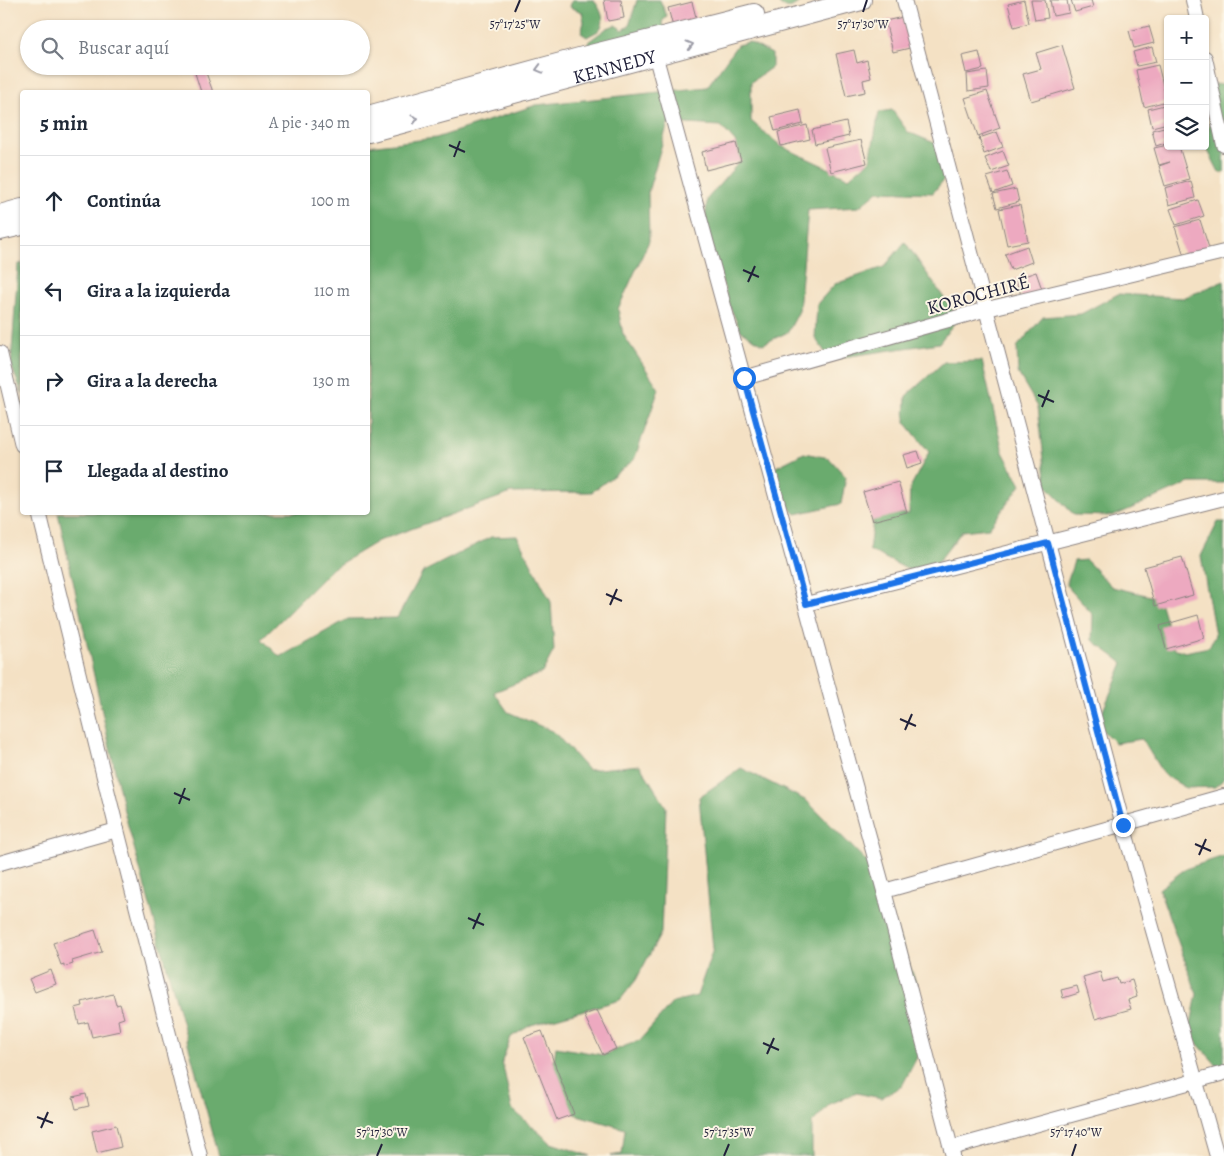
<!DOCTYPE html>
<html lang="es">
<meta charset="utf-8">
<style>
body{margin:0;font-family:Alegreya,serif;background:#f6f6f7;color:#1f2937}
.controls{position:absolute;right:15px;top:15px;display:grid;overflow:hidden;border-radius:5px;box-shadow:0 1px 4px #0004}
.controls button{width:45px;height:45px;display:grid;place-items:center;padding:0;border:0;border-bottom:1px solid #e0e1e3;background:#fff;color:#1f2937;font:25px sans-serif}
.stop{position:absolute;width:15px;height:15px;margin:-11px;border:4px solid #1a73e8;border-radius:50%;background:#fff}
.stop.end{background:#1a73e8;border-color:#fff;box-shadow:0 1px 5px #0008}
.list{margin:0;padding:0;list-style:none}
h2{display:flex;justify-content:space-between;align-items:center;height:65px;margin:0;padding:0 20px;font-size:21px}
h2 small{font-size:16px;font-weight:400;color:#747a83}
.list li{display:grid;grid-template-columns:32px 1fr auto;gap:15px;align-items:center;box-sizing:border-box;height:90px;padding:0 20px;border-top:1px solid #e0e1e3}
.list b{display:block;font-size:19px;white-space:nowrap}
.list em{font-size:16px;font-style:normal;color:#747a83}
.icon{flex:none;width:28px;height:28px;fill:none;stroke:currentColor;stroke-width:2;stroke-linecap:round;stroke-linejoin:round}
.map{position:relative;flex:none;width:1224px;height:1156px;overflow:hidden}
.search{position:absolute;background:#fff;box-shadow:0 1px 4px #0004;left:20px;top:20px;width:350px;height:55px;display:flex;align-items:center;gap:12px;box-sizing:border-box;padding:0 18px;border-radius:28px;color:#747a83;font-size:19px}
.panel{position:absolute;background:#fff;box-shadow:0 1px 4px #0004;left:20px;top:90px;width:350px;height:425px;border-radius:5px}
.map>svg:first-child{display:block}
.forest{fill:#6bab6e;stroke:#466654}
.building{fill:#eda9c0}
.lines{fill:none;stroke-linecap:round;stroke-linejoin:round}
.minor-casing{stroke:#8b8280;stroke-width:16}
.secondary-casing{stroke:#8b8280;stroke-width:22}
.minor{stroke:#fff;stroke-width:14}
.secondary{stroke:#fff;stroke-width:20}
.oneway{stroke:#9c9ca7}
.route{stroke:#1a73e8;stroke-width:6}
.ticks{fill:none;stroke:#22223b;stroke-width:2}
.labels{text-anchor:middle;stroke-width:4;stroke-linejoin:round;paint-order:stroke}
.street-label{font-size:19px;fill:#22223b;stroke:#fcf5e5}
.ticks-label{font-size:12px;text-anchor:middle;fill:#22223b;stroke:#fcf5e5;stroke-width:4;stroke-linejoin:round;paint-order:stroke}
</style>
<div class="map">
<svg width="1224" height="1156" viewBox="0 0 1224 1156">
<rect width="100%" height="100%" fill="#fcf5e5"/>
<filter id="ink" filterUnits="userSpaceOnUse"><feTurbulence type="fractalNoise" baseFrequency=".02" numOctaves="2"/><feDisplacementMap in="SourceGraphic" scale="10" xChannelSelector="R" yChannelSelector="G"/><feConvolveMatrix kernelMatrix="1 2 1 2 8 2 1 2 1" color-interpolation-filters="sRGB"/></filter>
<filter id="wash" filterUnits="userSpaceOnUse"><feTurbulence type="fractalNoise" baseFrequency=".0096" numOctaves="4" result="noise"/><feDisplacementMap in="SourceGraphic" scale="20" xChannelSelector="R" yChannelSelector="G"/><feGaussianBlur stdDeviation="1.12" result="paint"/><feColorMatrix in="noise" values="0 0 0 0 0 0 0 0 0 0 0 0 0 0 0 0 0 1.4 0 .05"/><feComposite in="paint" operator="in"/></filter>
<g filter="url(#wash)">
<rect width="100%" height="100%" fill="#f4e1c4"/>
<g class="forest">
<path d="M572 0H594C600 9 608 21 598 31 595 33 590 35 587 37L581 33 584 22 582 12 570 7Z"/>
<polygon points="637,0 660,0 667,16 662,22 665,28 590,58 588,42 607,28 615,25 623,30 629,26"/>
<polygon points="776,0 815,0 800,2 790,8 781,6"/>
<polygon points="749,42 772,54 772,67 751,82 751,121 781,146 849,178 870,160 879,112 892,110 908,132 944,147 950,172 933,193 878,191 859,207 808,210 799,311 788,332 763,344 741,331 730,307 705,225 707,199 740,161 736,143 721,126 668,123 648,192 649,241 618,309 623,334 659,389 634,460 592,492 511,493 378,541 333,568 262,639 280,657 348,619 397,618 423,572 491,537 517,536 551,602 554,650 542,673 494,692 508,712 554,732 588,770 640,765 666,807 661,933 636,980 620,1000 531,1025 511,1037 502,1061 512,1109 551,1143 591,1156 219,1156 124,811 58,513 368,512 368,146 436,138 536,105 707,87 737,45"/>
<polygon points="1215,84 1224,85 1224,173 1219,172 1206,147"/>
<polygon points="905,242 958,318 939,343 830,359 815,338 817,304 835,284 884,267"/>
<polygon points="22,263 22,393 11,365 18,265"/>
<polygon points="1224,281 1224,483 1189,483 1114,516 1074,515 1047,486 1038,407 1018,373 1017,347 1043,317 1081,314 1118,294 1183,298"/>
<polygon points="982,361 1003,452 1021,485 989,528 962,531 931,571 919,575 869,550 874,513 909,514 910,488 929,452 905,422 906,396 944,362"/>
<polygon points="804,453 829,458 846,477 841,504 796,514 777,496 770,470"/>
<polygon points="1218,522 1224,522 1224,779 1215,787 1186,788 1163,774 1142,739 1115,743 1097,725 1123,663 1092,640 1093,615 1066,585 1074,561 1086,560 1112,587 1159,598 1174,648 1185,652 1209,647 1215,635 1201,556"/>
<polygon points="741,768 807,801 874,869 918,988 926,1040 902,1086 881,1098 856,1093 830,1104 812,1123 812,1156 611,1156 622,1154 625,1129 574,1114 552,1073 556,1047 603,1055 640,1040 673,1002 697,996 713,949 699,797"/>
<polygon points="1224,856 1224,1068 1220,1069 1189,1034 1197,994 1159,889 1185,869"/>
</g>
<g id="blocks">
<g class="building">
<polygon points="604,0 621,0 624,18 608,21"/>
<polygon points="1024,0 1029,23 1014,27 1008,4"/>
<polygon points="1031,0 1045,0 1048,18 1035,20"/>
<polygon points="1050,0 1067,0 1069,13 1053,16"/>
<polygon points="1071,0 1091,0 1093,7 1075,12"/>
<polygon points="692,2 697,21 673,27 668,8"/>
<polygon points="903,17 910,48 893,52 885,21"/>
<polygon points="1149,26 1154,43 1134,48 1129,31"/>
<polygon points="1062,45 1075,88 1031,101 1023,74 1041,69 1036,53"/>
<polygon points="1152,47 1156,62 1137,66 1133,52"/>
<polygon points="854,50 857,63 867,60 871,78 863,80 865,92 846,96 836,54"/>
<polygon points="979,52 983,69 966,73 962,56"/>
<polygon points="1158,65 1167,101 1144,107 1136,70"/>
<polygon points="205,70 213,92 201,92 195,73"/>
<polygon points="987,71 989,88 968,91 967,74"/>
<polygon points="987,91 1000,128 978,136 965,98"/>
<polygon points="1168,104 1168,123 1152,127 1148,109"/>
<polygon points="800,110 803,124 775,131 771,117"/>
<polygon points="846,122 849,136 815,144 812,130"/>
<polygon points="807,125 810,139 781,146 778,132"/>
<polygon points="1168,126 1168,142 1156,146 1152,130"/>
<polygon points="997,132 1003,147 984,154 979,138"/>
<polygon points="861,140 867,163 831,172 825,148"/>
<polygon points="736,143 741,161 706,170 702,152"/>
<polygon points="1168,145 1168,146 1179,146 1189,179 1165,186 1159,166 1170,162 1159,165 1154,148"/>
<polygon points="1003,151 1009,166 991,172 985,158"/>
<polygon points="1007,171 1012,186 993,193 987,177"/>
<polygon points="1191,181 1195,198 1169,205 1165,188"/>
<polygon points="1016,189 1019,202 997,208 993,194"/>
<polygon points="1198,200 1204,216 1176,225 1170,209"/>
<polygon points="1020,205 1028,241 1007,245 999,209"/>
<polygon points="1200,220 1210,251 1185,259 1175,227"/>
<polygon points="1027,246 1032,262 1011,270 1005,254"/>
<polygon points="1036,272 1043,292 1023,300 1015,279"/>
<polygon points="918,451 922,463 907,468 903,455"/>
<polygon points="898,482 907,512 872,521 863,492"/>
<polygon points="1182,557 1193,595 1155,606 1144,567"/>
<polygon points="1198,615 1204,638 1166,649 1160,626"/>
<polygon points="95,930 102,952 72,961 73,964 64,967 64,964 61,965 53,943"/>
<polygon points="51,970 56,984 35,992 29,979"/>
<polygon points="1100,972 1103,982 1117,978 1119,984 1132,980 1137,997 1128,1000 1131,1009 1095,1019 1083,977"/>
<polygon points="1077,986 1079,993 1063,998 1061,990"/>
<polygon points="113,994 116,1005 120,1004 124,1018 118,1020 120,1031 92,1037 88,1022 79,1024 75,1008 83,1006 82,1002"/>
<polygon points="597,1010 616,1049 603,1055 584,1015"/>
<polygon points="542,1031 574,1114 557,1120 524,1037"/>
<polygon points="86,1094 89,1106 76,1109 73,1097"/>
<polygon points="116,1125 121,1147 97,1153 92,1131"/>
</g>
</g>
</g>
<g filter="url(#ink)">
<use href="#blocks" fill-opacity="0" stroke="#8b8280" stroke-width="1"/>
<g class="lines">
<g class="minor-casing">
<g id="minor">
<polyline points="904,0 1123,825 1217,1156"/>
<polyline points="1193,0 1197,19"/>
<polyline points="655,54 884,891 953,1156"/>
<polyline points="1205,58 1224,145"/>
<polyline points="0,353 22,445"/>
<polyline points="744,378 987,309 1224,252"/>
<polyline points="39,512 117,830 200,1156"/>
<polyline points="806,604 1224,498"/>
<polyline points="0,863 117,830"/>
<polyline points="884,891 1224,796"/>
<polyline points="951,1148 1224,1073"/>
</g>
</g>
<g class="secondary-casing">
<g id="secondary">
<polyline points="368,116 583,57 754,14"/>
<path id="s1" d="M368 132 861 0"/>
<polyline points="0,215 22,209"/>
<polyline points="0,230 22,225"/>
</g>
</g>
<use href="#minor" class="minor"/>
<use href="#secondary" class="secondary"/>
</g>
<defs><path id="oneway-chevron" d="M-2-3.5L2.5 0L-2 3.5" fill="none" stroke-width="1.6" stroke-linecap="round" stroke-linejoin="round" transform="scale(1.25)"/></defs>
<g class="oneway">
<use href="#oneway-chevron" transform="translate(690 45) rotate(-15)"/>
<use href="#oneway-chevron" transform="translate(539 69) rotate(165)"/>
<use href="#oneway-chevron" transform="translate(415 119) rotate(-15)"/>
</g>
</g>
<g class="lines" filter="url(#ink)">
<polyline class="route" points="744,378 806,604 1048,543 1123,825"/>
</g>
<path class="ticks" d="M515 12 520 0M863 12 867 0M449 145 465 152M454 157 460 141M743 270 759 277M748 282 755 266M1038 395 1054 402M1042 407 1049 390M606 594 622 601M610 605 617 589M900 719 916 726M905 730 912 714M174 793 190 800M179 804 185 788M1195 844 1211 851M1199 855 1206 839M468 918 484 925M473 929 480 913M763 1043 779 1050M767 1054 774 1038M37 1117 53 1123M41 1128 48 1112M377 1156 382 1144M724 1156 729 1144M1072 1156 1076 1144"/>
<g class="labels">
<g class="street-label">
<text dy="7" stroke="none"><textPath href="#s1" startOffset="255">KENNEDY</textPath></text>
<text transform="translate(978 294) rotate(-15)" y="7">KOROCHIRÉ</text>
</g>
</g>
<g class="ticks-label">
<text x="515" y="28">57°17'25"W</text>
<text x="863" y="28">57°17'30"W</text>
<text x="382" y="1136">57°17'30"W</text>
<text x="729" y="1136">57°17'35"W</text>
<text x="1076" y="1136">57°17'40"W</text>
</g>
</svg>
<div class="controls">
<button>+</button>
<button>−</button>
<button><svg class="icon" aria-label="layers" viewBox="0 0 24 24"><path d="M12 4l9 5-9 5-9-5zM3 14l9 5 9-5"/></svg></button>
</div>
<div class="stop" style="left:744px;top:378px"></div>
<div class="stop end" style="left:1123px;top:825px"></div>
<div class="search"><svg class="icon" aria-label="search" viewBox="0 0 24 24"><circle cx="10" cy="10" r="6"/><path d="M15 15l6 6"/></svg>Buscar aquí</div>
<section class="panel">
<h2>5 min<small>A pie · 340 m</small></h2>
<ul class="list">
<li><svg class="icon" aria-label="ahead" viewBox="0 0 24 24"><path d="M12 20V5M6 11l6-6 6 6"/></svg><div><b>Continúa</b></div><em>100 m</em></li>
<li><svg class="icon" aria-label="left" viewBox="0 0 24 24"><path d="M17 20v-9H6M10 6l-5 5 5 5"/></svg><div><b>Gira a la izquierda</b></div><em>110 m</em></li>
<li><svg class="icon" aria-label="right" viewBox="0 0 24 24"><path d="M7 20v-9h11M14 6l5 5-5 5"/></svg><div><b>Gira a la derecha</b></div><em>130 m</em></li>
<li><svg class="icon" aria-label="arrive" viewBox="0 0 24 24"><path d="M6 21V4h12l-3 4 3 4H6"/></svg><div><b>Llegada al destino</b></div></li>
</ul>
</section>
</div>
